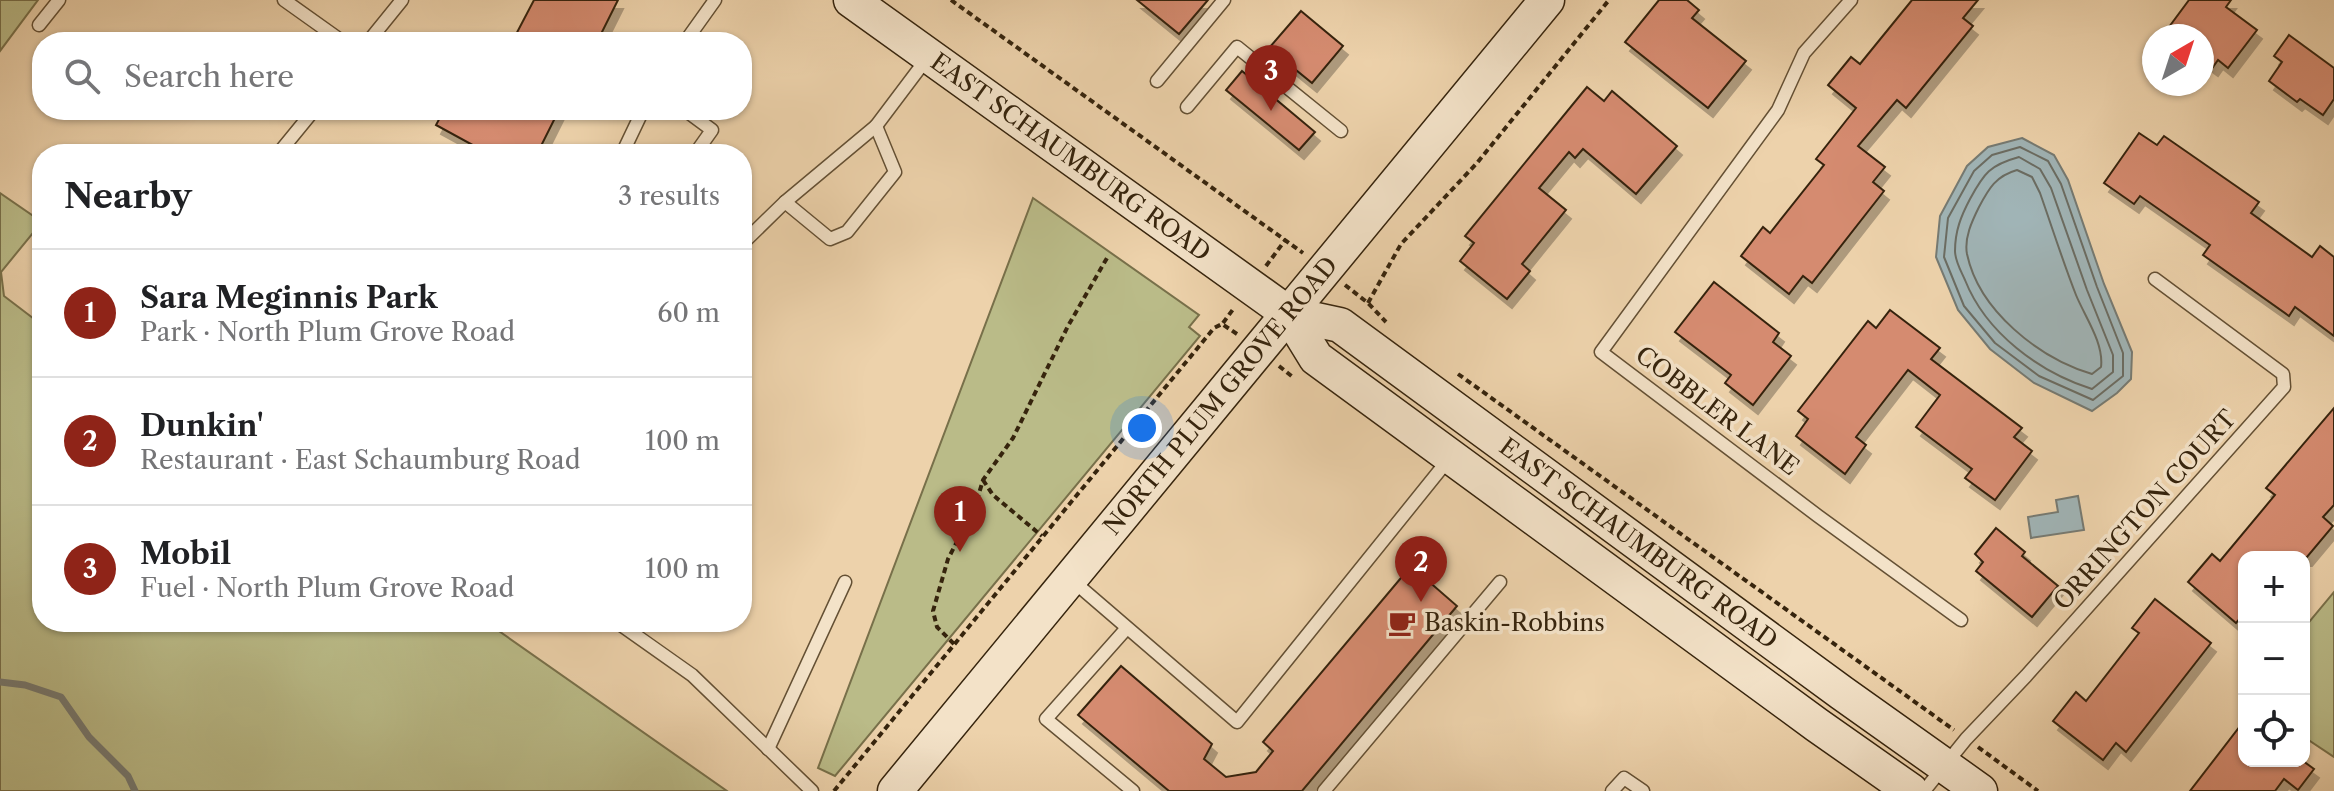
<!DOCTYPE html>
<meta charset="utf-8">
<style>
body{margin:0;font-family:"Libre Caslon Text",serif;background:#f6f6f6;color:#202124}
.controls{position:absolute;right:24px;bottom:24px;display:grid;overflow:hidden;border-radius:16px;box-shadow:0 2px 6px #0004}
.controls button{width:72px;height:72px;display:grid;place-items:center;padding:0;border:0;border-bottom:2px solid #e0e0e0;background:#fff;color:#202124;font:40px sans-serif}
.compass{position:absolute;left:2142px;top:24px;width:72px;height:72px;border-radius:50%;background:#fff;box-shadow:0 2px 6px #0004;rotate:39deg}
.you{position:absolute;left:1142px;top:428px;width:28px;height:28px;margin:-20px;border:6px solid #fff;border-radius:50%;background:#1a73e8;box-shadow:0 0 0 12px #1a73e833}
.badge{display:grid;place-items:center;width:52px;height:52px;border-radius:50%;background:#8f2418;color:#fff;font-size:26px;font-weight:700}
.pin{position:absolute;translate:-50% -66px;filter:drop-shadow(0 2px 4px #0008)}
.pin::after{content:'';position:absolute;top:42px;width:28px;height:24px;background:inherit;clip-path:polygon(0 0,100% 0,50% 100%)}
.list{margin:0;padding:0;list-style:none}
h2{display:flex;justify-content:space-between;align-items:center;height:104px;margin:0;padding:0 32px;font-size:34px}
h2 small{font-size:26px;font-weight:400;color:#757577}
.list li{display:grid;grid-template-columns:52px 1fr auto;gap:24px;align-items:center;box-sizing:border-box;height:128px;padding:0 32px;border-top:2px solid #e0e0e0}
.list b{display:block;font-size:30px;white-space:nowrap}
.list p{margin:0;font-size:26px;white-space:nowrap;color:#757577}
.list em{font-size:26px;font-style:normal;color:#757577}
.icon{flex:none;width:44px;height:44px;fill:none;stroke:currentColor;stroke-width:2;stroke-linecap:round;stroke-linejoin:round}
.map{position:relative;flex:none;width:2334px;height:791px;overflow:hidden}
.search{position:absolute;background:#fff;box-shadow:0 2px 6px #0004;left:32px;top:32px;width:720px;height:88px;display:flex;align-items:center;gap:20px;box-sizing:border-box;padding:0 28px;border-radius:32px;color:#757577;font-size:30px}
.panel{position:absolute;background:#fff;box-shadow:0 2px 6px #0004;left:32px;top:144px;width:720px;height:488px;border-radius:32px}
.map>svg:first-child{display:block}
.green{fill:#babb88;stroke:#78704a;stroke-width:2}
.water{fill:#a0b4b6;stroke:#767a72;stroke-width:2}
.lines{fill:none;stroke-linecap:round;stroke-linejoin:round}
.shore{stroke:#6b6c62;stroke-width:2}
.stream{stroke:#767a72;stroke-width:7}
.building{fill:#d58b70;stroke:#36240d;stroke-width:2;filter:url(#shadow)}
.lane-casing{stroke:#645034;stroke-width:15}
.secondary-casing{stroke:#36240d;stroke-width:37}
.path{stroke:#36240d;stroke-width:4;stroke-dasharray:6 4;stroke-linecap:butt}
.lane{stroke:#f3e2c8;stroke-width:12}
.secondary{stroke:#f3e2c8;stroke-width:34}
.labels{text-anchor:middle;stroke-width:7;stroke-linejoin:round;paint-order:stroke}
.street-label{font-size:24px;fill:#36240d;stroke:#f3e2c8}
.poi-label{font-size:24px;fill:#36240d;stroke:#f3e2c8;text-anchor:start}
</style>
<div class="map">
<svg width="2334" height="791" viewBox="0 0 2334 791">
<defs>
<filter id="shadow"><feDropShadow dx="5" dy="9" stdDeviation="0" flood-color="#0004"/></filter>
</defs>
<rect width="100%" height="100%" fill="#edd2ab"/>
<filter id="stains"><feTurbulence type="fractalNoise" baseFrequency=".0025" numOctaves="4"/><feColorMatrix values="0 0 0 0 .2 0 0 0 0 .09 0 0 0 0 .02 0 0 0 .5 -.17"/></filter>
<radialGradient id="worn" r=".72"><stop offset=".6" stop-color="#630" stop-opacity="0"/><stop offset="1" stop-color="#630" stop-opacity=".3"/></radialGradient>
<g class="green">
<polygon points="0,0 38,0 0,51"/>
<polygon points="0,193 42,222 1,272 4,296 42,325 42,622 486,622 727,791 0,791"/>
<polygon points="1033,198 1199,315 1189,327 1200,336 835,776 818,768"/>
<polygon points="2334,592 2334,757 2304,737 2304,628"/>
</g>
<g class="water">
<polygon points="2022,138 2054,155 2068,180 2104,284 2132,352 2131,379 2117,393 2092,411 2034,383 1990,349 1958,310 1936,257 1940,216 1967,166 1988,147"/>
<polygon points="2078,496 2084,530 2031,538 2028,517 2058,512 2056,500"/>
</g>
<g class="lines">
<g class="shore">
<polygon points="2020,147 2048,161 2061,184 2097,287 2123,353 2123,376 2093,400 2039,376 1995,343 1964,306 1944,257 1948,218 1974,171 1992,155"/>
<path d="M2019 157 2040 169 2051 188 2087 290 2113 355V372L2092 389C2039 372 1986 333 1965 280 1961 271 1955 261 1955 251 1955 231 1961 216 1970 199 1984 173 1990 165 2019 157Z"/>
<path d="M2017 170 2032 177 2040 193C2052 227 2063 262 2076 295 2085 317 2104 343 2101 367L2092 374C2039 358 1979 311 1967 254 1964 238 1972 221 1979 207 1989 188 1996 176 2017 170Z"/>
</g>
<polyline class="stream" points="0,682 25,685 61,697 89,737 128,776 135,791"/>
</g>
<g class="building">
<polygon points="534,0 618,0 597,42 512,42"/>
<polygon points="1137,0 1208,0 1179,34"/>
<polygon points="1659,0 1687,0 1699,10 1692,18 1746,61 1708,108 1625,42"/>
<polygon points="1912,0 1978,0 1963,18 1973,26 1906,108 1897,100 1858,146 1885,167 1873,182 1884,191 1812,283 1803,276 1789,294 1741,256 1763,227 1770,233 1824,165 1816,159 1856,108 1828,85 1851,57 1860,64"/>
<polygon points="2189,0 2231,0 2226,7 2257,30 2228,68 2218,60 2213,67 2202,59 2202,36 2181,36 2169,27"/>
<polygon points="1301,11 1343,46 1312,83 1269,48"/>
<polygon points="2289,35 2334,68 2334,99 2323,115 2300,99 2297,102 2269,81 2282,62 2274,56"/>
<polygon points="1242,71 1315,132 1299,150 1226,90"/>
<polygon points="1587,87 1604,101 1612,91 1677,146 1636,194 1583,149 1575,158 1569,152 1539,188 1566,210 1522,264 1530,271 1507,299 1460,261 1474,243 1465,236"/>
<polygon points="444,110 559,110 537,154 489,154 436,125"/>
<polygon points="2139,133 2157,145 2164,136 2259,202 2251,213 2312,257 2320,246 2334,257 2334,336 2295,307 2289,316 2203,255 2210,245 2140,196 2134,204 2104,183"/>
<polygon points="1714,282 1779,333 1773,342 1791,356 1753,405 1725,383 1731,375 1675,332"/>
<polygon points="1890,310 1940,348 1931,359 2022,428 2014,437 2032,451 1995,500 1965,478 1972,469 1916,427 1940,395 1908,370 1856,437 1866,445 1845,474 1796,436 1808,419 1798,411 1868,321 1876,328"/>
<polygon points="2334,408 2334,505 2323,517 2333,526 2307,557 2244,557 2244,613 2236,623 2188,582 2212,554 2220,561 2275,495 2266,488"/>
<polygon points="1996,528 2025,552 2022,556 2058,586 2032,617 1976,571 1983,562 1975,554"/>
<polygon points="1411,566 1457,606 1302,791 1169,791 1078,715 1121,666 1212,744 1204,759 1226,777 1256,772 1273,751 1263,742"/>
<polygon points="2155,599 2211,643 2126,752 2116,743 2103,760 2053,721 2076,692 2086,701 2139,633 2132,628"/>
<polygon points="2244,721 2244,761 2303,761 2314,769 2298,790 2284,779 2275,791 2190,791"/>
</g>
<g class="lines">
<g class="lane-casing">
<g id="lane">
<polyline points="284,0 343,42"/>
<polyline points="1851,0 1804,53 1778,110 1601,352 1818,516 1961,620"/>
<polyline points="39,25 59,0"/>
<polyline points="368,42 402,0"/>
<polyline points="685,42 715,0"/>
<polyline points="1157,81 1224,0"/>
<polyline points="1187,107 1237,47 1341,131"/>
<polyline points="685,110 712,130 695,154"/>
<polyline points="278,154 314,110"/>
<polyline points="622,154 643,110"/>
<polyline points="785,202 830,239 847,232 895,172 876,126"/>
<polyline points="742,244 785,202 876,126 928,57"/>
<polyline points="1073,581 1237,722 1448,460"/>
<polyline points="617,622 692,675 812,791"/>
<polyline points="1126,629 1046,719 1133,791"/>
<polyline points="768,749 845,582"/>
<polyline points="1324,791 1500,582"/>
<polyline points="1612,791 1624,778 1643,791"/>
<polyline points="1924,791 1966,739 2026,676 2284,387 2283,374 2155,279"/>
</g>
</g>
<g class="secondary-casing">
<g id="secondary">
<path id="s1" d="M851 0 1289 314 1316 358 1817 725 1911 791"/>
<path id="s2" d="M1289 314 1340 325 1842 693 1980 791"/>
<path id="s3" d="M895 791 1547 0"/>
</g>
</g>
<g class="path">
<polyline points="951,0 1303,253"/>
<polyline points="1266,266 1286,239"/>
<polyline points="1345,285 1368,303 1386,322"/>
<polyline points="1368,303 1401,244 1477,163 1609,0"/>
<polyline points="1223,323 1234,308"/>
<polyline points="1279,366 1294,378"/>
<polyline points="1458,374 1954,730"/>
<polyline points="983,480 993,495 1042,536"/>
<polyline points="954,644 937,627 933,611 948,559 975,507 983,480 1013,438 1068,326 1107,258"/>
<polyline points="1978,747 2038,791"/>
<polyline points="834,791 1214,328 1222,324 1237,334"/>
</g>
<use href="#lane" class="lane"/>
<use href="#secondary" class="secondary"/>
</g>
<defs>
<g id="cafe-bare" transform="scale(2.16)"><path d="M-5.5-4.5H6V0H3Q3 3.5 0 3.5H-2.5Q-5.5 3.5-5.5 0ZM3-3.2v2h1.7v-2ZM-6 4.5H4V6H-6Z" fill="#8f2418" stroke="#f3e2c8" stroke-width="2.5" paint-order="stroke"/></g>
</defs>
<g fill-rule="evenodd">
<use href="#cafe-bare" x="1402" y="623"/>
</g>
<g class="labels">
<g class="street-label">
<text dy="8" stroke="none"><textPath href="#s1" startOffset="270">EAST SCHAUMBURG ROAD</textPath></text>
<text dy="8" stroke="none"><textPath href="#s3" startOffset="512">NORTH PLUM GROVE ROAD</textPath></text>
<text transform="translate(1717 411) rotate(37)" y="8">COBBLER LANE</text>
<text transform="translate(2145 510) rotate(-48)" y="8">ORRINGTON COURT</text>
<text dy="8" stroke="none"><textPath href="#s2" startOffset="422">EAST SCHAUMBURG ROAD</textPath></text>
</g>
<g class="poi-label">
<text x="1424" y="631">Baskin-Robbins</text>
</g>
</g>
<rect width="100%" height="100%" filter="url(#stains)"/>
<rect width="100%" height="100%" fill="url(#worn)"/>
</svg>
<div class="controls">
<button>+</button>
<button>−</button>
<button><svg class="icon" aria-label="locate" viewBox="0 0 24 24"><circle cx="12" cy="12" r="6"/><path d="M12 2v4M12 18v4M2 12h4M18 12h4"/></svg></button>
</div>
<svg class="compass" viewBox="-18 -18 36 36"><path d="M0-13l5 13h-10z" fill="#e53935"/><path d="M0 13l5-13h-10z" fill="#757577"/></svg>
<div class="you"></div>
<div class="pin badge" style="left:960px;top:552px">1</div>
<div class="pin badge" style="left:1421px;top:602px">2</div>
<div class="pin badge" style="left:1271px;top:111px">3</div>
<div class="search"><svg class="icon" aria-label="search" viewBox="0 0 24 24"><circle cx="10" cy="10" r="6"/><path d="M15 15l6 6"/></svg>Search here</div>
<section class="panel">
<h2>Nearby<small>3 results</small></h2>
<ul class="list">
<li><span class="badge">1</span><div><b>Sara Meginnis Park</b><p>Park · North Plum Grove Road</p></div><em>60 m</em></li>
<li><span class="badge">2</span><div><b>Dunkin'</b><p>Restaurant · East Schaumburg Road</p></div><em>100 m</em></li>
<li><span class="badge">3</span><div><b>Mobil</b><p>Fuel · North Plum Grove Road</p></div><em>100 m</em></li>
</ul>
</section>
</div>
